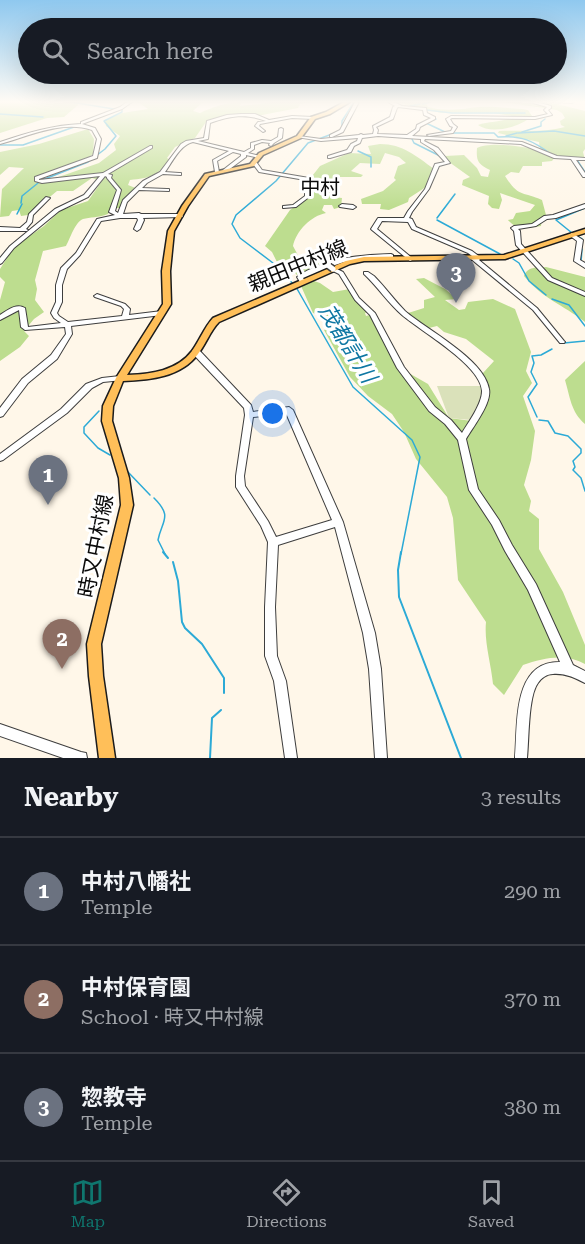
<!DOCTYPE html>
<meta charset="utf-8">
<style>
body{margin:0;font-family:"Roboto Serif","Noto Sans JP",serif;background:#20242c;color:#f1f3f6}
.you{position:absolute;left:273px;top:414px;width:21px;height:21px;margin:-15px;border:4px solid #fff;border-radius:50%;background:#1a73e8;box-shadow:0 0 0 9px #1a73e833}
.badge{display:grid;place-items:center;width:39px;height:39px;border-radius:50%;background:#0f766e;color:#fff;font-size:20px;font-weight:700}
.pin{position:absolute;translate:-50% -50px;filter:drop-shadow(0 2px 3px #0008)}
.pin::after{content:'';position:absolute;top:32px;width:21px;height:18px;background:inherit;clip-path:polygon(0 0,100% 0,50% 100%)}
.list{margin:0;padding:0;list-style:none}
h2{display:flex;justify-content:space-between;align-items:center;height:78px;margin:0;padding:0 24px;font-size:26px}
h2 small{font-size:20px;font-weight:400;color:#9ea1a6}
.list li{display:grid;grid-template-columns:39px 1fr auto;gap:18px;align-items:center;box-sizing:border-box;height:108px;padding:0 24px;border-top:2px solid #363941}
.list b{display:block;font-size:22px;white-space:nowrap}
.list p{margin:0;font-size:20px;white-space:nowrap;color:#9ea1a6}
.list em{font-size:20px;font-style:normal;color:#9ea1a6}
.icon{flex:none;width:33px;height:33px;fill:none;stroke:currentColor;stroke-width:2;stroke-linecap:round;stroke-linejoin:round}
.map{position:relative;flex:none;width:585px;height:758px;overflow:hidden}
.search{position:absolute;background:#171b24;box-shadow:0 6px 24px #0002;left:18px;right:18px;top:18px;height:66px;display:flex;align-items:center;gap:15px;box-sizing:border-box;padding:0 21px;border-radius:33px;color:#9ea1a6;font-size:22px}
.sheet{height:402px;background:#171b24}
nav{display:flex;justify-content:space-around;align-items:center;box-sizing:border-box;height:84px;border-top:2px solid #363941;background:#171b24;font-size:16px;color:#9ea1a6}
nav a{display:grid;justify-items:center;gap:3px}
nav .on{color:#0f766e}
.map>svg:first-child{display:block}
.forest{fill:#bddd8f}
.cemetery{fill:#dae1ba}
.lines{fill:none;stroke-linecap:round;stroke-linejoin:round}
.stream-far1{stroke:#2caad6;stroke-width:1.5}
.stream{stroke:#2caad6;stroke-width:2}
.minor-casing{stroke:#3e3e3e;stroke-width:2}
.major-casing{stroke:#1c1c1c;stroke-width:3}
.minor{fill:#fff;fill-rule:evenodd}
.major{fill:#ffbf59;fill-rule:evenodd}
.minor-bridge-casing{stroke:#3e3e3e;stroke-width:8;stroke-linecap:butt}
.minor-bridge{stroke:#fff;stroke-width:5}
.labels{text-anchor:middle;stroke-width:6;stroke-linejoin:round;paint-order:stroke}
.far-quarter-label{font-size:20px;fill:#0b0b0b;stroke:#fff}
.street-label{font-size:21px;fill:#0b0b0b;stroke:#fff}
.water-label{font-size:22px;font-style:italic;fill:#0e77a3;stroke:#fff}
</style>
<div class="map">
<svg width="585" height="758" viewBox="0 0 585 758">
<rect width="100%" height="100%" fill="#fff7e9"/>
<g class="forest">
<polygon points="0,102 78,102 78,105 64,117 47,118 0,133"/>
<path d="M138 102H203L193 111 200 113C214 107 226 102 241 103L240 106 275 102H311L300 104 298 108 262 115H231L206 122 195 138 175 147 167 158 170 160C157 176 150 178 130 180L128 185 138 189 124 199 122 208H110L108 214C98 218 90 217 83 219 75 222 70 239 66 246L43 251 35 280 37 289 35 300 44 312 34 319 24 331 29 336 20 347 0 361V300L5 282 0 277V269L14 247 44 226 61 210 88 201 102 181 92 178 73 191H57L28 215 21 216 19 210 12 211 9 216 0 217 2 189 24 168 9 167 0 175V152L39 144 88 129 94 139 93 154 89 157 39 178V180L47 181 99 163 116 150 114 144 120 136 106 126 105 120 122 113 148 109Z"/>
<path d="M396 102H425L428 107C442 111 456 110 470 108 487 105 505 108 522 109L528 110 532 116C520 127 492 135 478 125 488 121 505 123 512 116L493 113H441Z"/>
<path d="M503 102H549L585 111V149L583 152 585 160 555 157 552 161 542 162V166H523L519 173 511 172 505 176C519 198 522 191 542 200L546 215 542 217 541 226C528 228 517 231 508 220L513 219 516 213 530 211 535 205 500 193 502 200 499 209 492 208 488 204 489 196 462 185 463 180 470 177 449 162 445 156 464 155 477 168 481 176 488 177 490 170C478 164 476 161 477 148 490 141 530 147 545 152L540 148 539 142 498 133 499 131C521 130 543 133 565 127L561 125 560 121 565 118 562 113 557 110Z"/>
<path d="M380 144C403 144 416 156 434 169L426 187 409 198 408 202 389 210 380 209 381 204H362L361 199 383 191 396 180 394 178 398 166 406 163 399 157 385 153 380 164 360 163 351 171 363 175 361 177H338L329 190 332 197 342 198 341 207 334 209 332 205H324L322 210 326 213C311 216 296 231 293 246L301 261 309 260 314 265 330 258 356 256 309 275H297L285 263 278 264 272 252 265 246 290 210 308 197 309 180 320 166 349 153 371 154 368 146Z"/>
<path d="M546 267 585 277V322C562 304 544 300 524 276 528 266 536 268 546 267Z"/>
<path d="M424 278 445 289 457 299 445 300 459 310 465 309 468 302 493 299 515 309 531 352 526 371 532 383 523 396 535 431 531 460 524 485 531 501 529 511 539 519V549L563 592 585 645V664C565 653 544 658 523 665L504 695 493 684C491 663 484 642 486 622L458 580 453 518 447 497 416 459 404 432 392 414 368 396 350 377 324 330 330 327 321 316 313 313 301 286 311 280 320 283 333 292 350 289 370 311 365 313 366 316 373 314 400 368 428 384 449 418 472 421 484 383 483 373 494 361 466 339 444 332 437 326 425 329 405 314 424 308V300L435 297 416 279Z"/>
<path d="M585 361V424C571 412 570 397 565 380Z"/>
</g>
<polygon class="cemetery" points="437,386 482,386 483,397 471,420 449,418"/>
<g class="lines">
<g class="stream-far1">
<polyline points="71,102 114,109"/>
<polyline points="423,104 430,102"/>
<polyline points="410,106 420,104"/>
<polyline points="427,110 452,113 525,113"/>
<polyline points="0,114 43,117"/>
<polyline points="431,115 436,119 433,120"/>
<polyline points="426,123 445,132"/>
<polyline points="342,126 342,121 354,102"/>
<polyline points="522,132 541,126 541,122 545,119"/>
<path d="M449 133H494L498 137C522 135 533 141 551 154"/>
<polyline points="518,133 554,131 585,136"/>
<polyline points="332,134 308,143 276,181 236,215 232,224 240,238 273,263 296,287 353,387 412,440 420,457 401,554"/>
<polyline points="506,136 517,133"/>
<polyline points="412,139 414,143 440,156"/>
<polyline points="0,145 23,145 74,127"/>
<polyline points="358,151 371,157 371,167"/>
<polyline points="577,160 585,172"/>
<polyline points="42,180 88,162 105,149 116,136 104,121 122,112 122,109"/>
<polyline points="21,203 22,196 38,183"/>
<polyline points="17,214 22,204"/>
<polyline points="437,218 455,194"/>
<polyline points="437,220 500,254"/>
<polyline points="572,233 556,220 585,208"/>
<polyline points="577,236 582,239"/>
<polyline points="582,249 581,262 585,264"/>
<polyline points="513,259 519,263 529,281 546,295"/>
<polyline points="552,299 569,305 585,326"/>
<polyline points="564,343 585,341"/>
<polyline points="99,411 84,427 84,433 98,448 110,455"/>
<polyline points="537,417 528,397 537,384 531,372 534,363 532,356 541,355 552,349"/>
<polyline points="539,420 548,421 555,433 568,436 581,449 581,453 573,461 575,467 573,470 581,478 585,491"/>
<polyline points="128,472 150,495"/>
<path d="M154 498C173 517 162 520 158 540L165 554"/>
</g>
<g class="stream">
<polyline points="163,552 168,558"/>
<polyline points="401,552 398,570 399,597 461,758"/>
<polyline points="173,562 178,581 182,622 185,628 202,644 224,678 224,693"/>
<polyline points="210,758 212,718 221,710"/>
</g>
<g class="minor-casing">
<g id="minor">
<path d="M127 102H132L122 109 82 124 95 128 101 139 97 158 39 179V180L103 173 150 146H152V148L108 174 112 175 111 178 121 190 115 211 118 213 123 200 143 181 160 172 181 144 186 141 204 138 207 121 227 115 241 114H255L269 120 292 116 313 117 315 118 313 119 292 118 260 124 259 126 265 131 263 132 255 126 258 122 266 121C246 113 230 116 210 123L208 139 198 141 244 152 251 148V143L262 140 271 141 278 137 279 129 281 128 283 129 282 138 274 143 271 146 269 145 270 143 262 142 254 145V149L248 153 260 156V158L246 155V157L227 171 223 170 241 156V154L233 152 217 161 219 172 217 173 215 172 213 160 229 151 193 142C180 145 173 161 165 172L179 173H181V175L163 174 147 183 142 188 167 189H169V191L139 190 127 202 123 214 139 213 141 214H180L183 216 182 217 143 218 144 220 140 229 137 231 134 229 138 220 137 218H120L101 221 80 255 67 269 62 285V302L57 313 59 316 68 322 122 316 124 309 121 306 95 297 94 296 97 294 125 304 130 309 129 315 162 311 165 313 162 315 71 326 72 334 57 359 28 383 3 416 0 417V408L22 379 51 355 66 334 65 327 25 330 21 327 19 310 0 320V315C8 310 16 303 25 308L28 327 61 323 54 318 51 313 56 302V285L61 268 76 253 97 219 115 215 109 212 117 190 107 178V177L105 176 88 197 59 211 14 248 2 263 0 264V258L10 246 55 209 84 195 100 176 42 183 35 181V177L93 156 97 139 92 130C62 120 29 136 0 144V142C27 133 53 125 81 124V122L120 107Z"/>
<polygon points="355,102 359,102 343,132 332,137 330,137 330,135 340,130"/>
<path d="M388 102H394L402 106 426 108 427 113 435 117V119L420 127 419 130 412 136 522 142 557 156 585 158V160H576L585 173V177H583L571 159 554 158 521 144 425 139 424 141 438 148 450 163 439 166 429 189 412 212 409 218 412 219 416 227 472 251 480 257 481 258 479 260 537 308 564 341 565 342 564 343H560L533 310 471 259 470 258 472 256 468 253 412 229 408 222 382 221 377 229 412 258V260L410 261 372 230 371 229 378 218H404L408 211 425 189 435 164 445 162 434 150 421 142V139L378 136 362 138 360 143 354 146 351 152 330 158H328V156L347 150 351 144 357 141 358 138 321 141 297 137 299 136 321 139 359 135 361 134 363 135 373 134 374 130 373 126 390 117 393 107 395 106ZM398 107 423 110 424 115 431 118 417 125 416 129 407 135 377 134 378 130 376 127 393 119 397 108Z"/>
<polygon points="530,102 537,102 551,106 551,108 548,110 552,115 535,119 452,118 450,119 453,124 457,127 453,133 429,136 427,135 451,131 453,127 450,126 446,119 451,116 535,117 548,114 544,110 547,107"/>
<polygon points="553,102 574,102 572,103"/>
<polygon points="253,163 257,163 262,170 309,178 309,197 296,207 283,208 283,206 293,205 305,196 305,180 259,172 253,164"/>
<polygon points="46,197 50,198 33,215 32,222 26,229 28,230 27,231 0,231 0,227 20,228 27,222 29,214"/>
<polygon points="342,204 353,205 356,207 353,209 340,207 339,206"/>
<polygon points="585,204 585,208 556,218 547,219 536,226 518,229 520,231 521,244 552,278 585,292 585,296 548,280 516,245 514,231 511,228 514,226 532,224 544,216 553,215"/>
<polygon points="572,233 583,240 580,260 585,263 585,268 574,261 577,241 569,235"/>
<polygon points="338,243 341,245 336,254 334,255 332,254 331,253 336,244"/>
<path d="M391 254 393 255V257L365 259 344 262 326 268 303 278 305 281 302 283 300 282 297 277C324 258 359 255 391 254Z"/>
<path d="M333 267 343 272 359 298 375 313 404 367 435 407 451 420 462 433C468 423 482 404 482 391 481 365 422 332 402 315 388 303 378 287 364 274V272H368L374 276C385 287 394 300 405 311 427 330 484 359 489 389 492 403 473 427 466 439L478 489 499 520 512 545 536 584 573 665 585 671V683C575 678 565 673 553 674 547 674 541 678 538 683 528 696 529 740 527 758H515C518 725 512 661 560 662L528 590 505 551 492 525 469 490 458 440 445 424 429 411 397 368 370 315 355 300 339 274 331 270V268Z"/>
<path d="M193 350H199L251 405 253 412 289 407 293 410 343 522 375 633 381 669 387 758H375L369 669 363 633 335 527 278 545 275 607 277 656 286 681 297 758H285L274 681 265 656V607L268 542 261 526 236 487V476L245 415 244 408 193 354 192 352ZM286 413 332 520 276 537 268 521 245 486 244 476 253 417Z"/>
<polygon points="120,376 124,378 123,380 103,382 92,388 67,413 3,460 0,461 0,454 61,409 86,384 102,378"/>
<polygon points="0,724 81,752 86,753 87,758 63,758 0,736"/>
</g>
</g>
<g class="major-casing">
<path id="major" d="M344 102H350L330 114 315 119 301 138 263 155 254 166 209 176 188 206 174 231 170 271 171 304 127 375C151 374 177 371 192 351 200 340 204 328 213 318L346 261 364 257 504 255 585 229V233L505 259 364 261 350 264 219 322C210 331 206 344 198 354 181 377 150 380 123 381L113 406 112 421 129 478 133 505 101 644 103 676 115 758H99L89 676 87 644 121 505 119 478 102 421 103 406 116 378 163 304 162 271 168 231 182 206 205 174 250 164 259 153 297 136 311 117 326 112Z"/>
</g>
<use href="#minor" class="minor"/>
<use href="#major" class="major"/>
<g class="minor-bridge-casing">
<polyline id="minor-bridge" points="329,266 333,269"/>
</g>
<use href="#minor-bridge" class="minor-bridge"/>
</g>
<linearGradient id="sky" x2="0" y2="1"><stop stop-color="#8fc8ef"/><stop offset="0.49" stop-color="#fffbf5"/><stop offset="1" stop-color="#fffbf5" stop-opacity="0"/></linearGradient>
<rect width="585" height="208" fill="url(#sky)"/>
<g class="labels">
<g class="far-quarter-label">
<text x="320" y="194">中村</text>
</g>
<g class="street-label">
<text transform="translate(298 266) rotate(-22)" y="7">親田中村線</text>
<text transform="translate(96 546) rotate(-79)" y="7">時又中村線</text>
</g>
<g class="water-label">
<text transform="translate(348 343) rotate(58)" y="8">茂都計川</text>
</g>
</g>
</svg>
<div class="you"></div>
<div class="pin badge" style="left:48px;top:505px;background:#6b7280">1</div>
<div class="pin badge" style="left:62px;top:669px;background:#8d6e63">2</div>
<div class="pin badge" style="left:456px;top:303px;background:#6b7280">3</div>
<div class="search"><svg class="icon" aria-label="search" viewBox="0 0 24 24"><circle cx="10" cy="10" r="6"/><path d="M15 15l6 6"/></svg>Search here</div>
</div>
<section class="sheet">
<h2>Nearby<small>3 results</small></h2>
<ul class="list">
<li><span class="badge" style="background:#6b7280">1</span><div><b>中村八幡社</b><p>Temple</p></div><em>290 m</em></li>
<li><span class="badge" style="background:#8d6e63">2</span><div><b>中村保育園</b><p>School · 時又中村線</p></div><em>370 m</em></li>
<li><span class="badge" style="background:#6b7280">3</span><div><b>惣教寺</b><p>Temple</p></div><em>380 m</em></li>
</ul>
</section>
<nav>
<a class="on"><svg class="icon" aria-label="map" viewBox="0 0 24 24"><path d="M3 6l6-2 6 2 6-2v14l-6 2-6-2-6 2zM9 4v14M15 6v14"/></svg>Map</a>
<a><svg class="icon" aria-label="directions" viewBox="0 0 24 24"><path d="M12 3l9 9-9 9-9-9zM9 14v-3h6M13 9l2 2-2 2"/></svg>Directions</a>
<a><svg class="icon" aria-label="saved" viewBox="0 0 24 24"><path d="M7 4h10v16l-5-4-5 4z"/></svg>Saved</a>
</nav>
